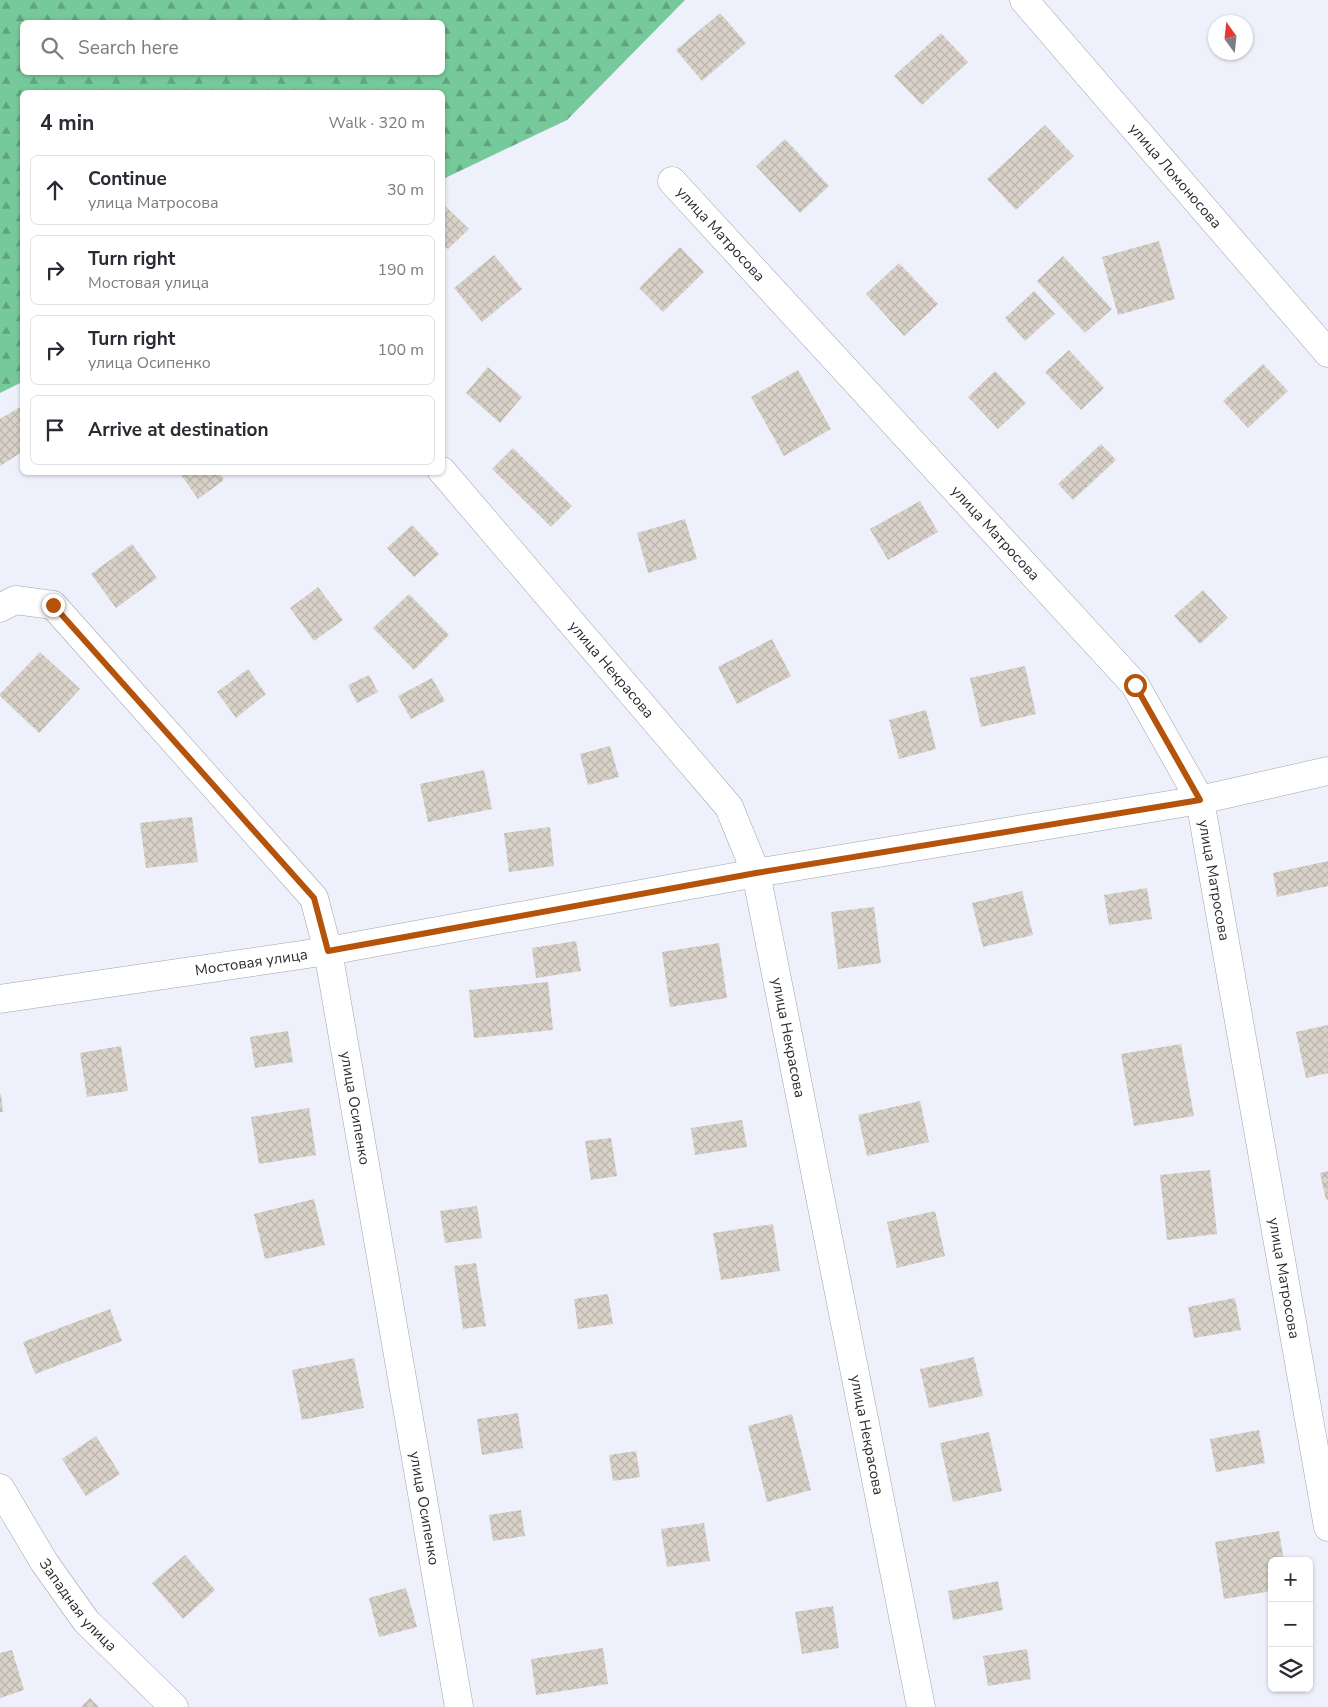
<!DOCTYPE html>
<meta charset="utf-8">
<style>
body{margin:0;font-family:"Nunito Sans",sans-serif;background:#f7f7f7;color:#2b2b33}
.controls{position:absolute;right:15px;bottom:15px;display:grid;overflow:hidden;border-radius:8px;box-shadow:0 1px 4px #0004}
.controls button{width:45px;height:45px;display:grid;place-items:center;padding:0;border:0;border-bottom:1px solid #e1e1e2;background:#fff;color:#2b2b33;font:25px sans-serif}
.compass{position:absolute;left:1208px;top:15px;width:45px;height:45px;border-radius:50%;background:#fff;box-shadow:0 1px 4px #0004;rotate:345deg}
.stop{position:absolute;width:15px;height:15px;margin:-11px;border:4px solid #b45309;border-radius:50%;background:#fff}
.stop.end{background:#b45309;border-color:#fff;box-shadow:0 1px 5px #0008}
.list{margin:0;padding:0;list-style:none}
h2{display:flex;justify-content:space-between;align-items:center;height:65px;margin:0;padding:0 20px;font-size:21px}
h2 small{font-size:16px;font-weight:400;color:#7c7c81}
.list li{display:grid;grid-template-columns:32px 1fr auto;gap:15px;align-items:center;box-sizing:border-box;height:70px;margin:0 10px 10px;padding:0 10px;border:1px solid #e1e1e2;border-radius:8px}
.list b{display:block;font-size:19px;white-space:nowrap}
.list p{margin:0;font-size:16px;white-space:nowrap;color:#7c7c81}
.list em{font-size:16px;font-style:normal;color:#7c7c81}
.icon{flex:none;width:28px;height:28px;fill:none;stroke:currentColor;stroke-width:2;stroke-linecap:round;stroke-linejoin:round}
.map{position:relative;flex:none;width:1328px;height:1707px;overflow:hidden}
.search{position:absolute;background:#fff;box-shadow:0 1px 4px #0004;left:20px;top:20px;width:425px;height:55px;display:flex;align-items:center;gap:12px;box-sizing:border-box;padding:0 18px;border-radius:8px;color:#7c7c81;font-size:19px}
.panel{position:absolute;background:#fff;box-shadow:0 1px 4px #0004;left:20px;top:90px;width:425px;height:385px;border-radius:8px}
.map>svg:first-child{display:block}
.forest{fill:url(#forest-firs);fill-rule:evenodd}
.building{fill:url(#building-cross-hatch)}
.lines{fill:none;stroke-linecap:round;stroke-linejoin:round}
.street-casing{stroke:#a1a3ad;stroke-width:29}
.street{stroke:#fff;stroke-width:28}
.route{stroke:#b45309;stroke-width:6}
.labels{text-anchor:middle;stroke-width:4;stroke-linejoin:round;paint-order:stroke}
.street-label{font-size:15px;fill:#2b2c2f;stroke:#eef1fb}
</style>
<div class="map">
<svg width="1328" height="1707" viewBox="0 0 1328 1707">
<defs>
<pattern id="forest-firs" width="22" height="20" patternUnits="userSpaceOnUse" patternTransform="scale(1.25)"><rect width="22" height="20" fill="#76c99a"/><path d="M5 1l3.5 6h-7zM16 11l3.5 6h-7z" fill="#61a37e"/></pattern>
<pattern id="building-cross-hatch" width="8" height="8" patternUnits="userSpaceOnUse" patternTransform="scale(1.25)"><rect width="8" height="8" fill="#d8d2c9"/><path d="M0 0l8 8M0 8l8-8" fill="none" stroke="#bab4ad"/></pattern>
</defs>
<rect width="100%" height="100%" fill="#eef1fb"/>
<path class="forest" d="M0 0H685L567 120 443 179 442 92H22V382L0 393ZM22 22H442V72H22Z"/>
<g class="building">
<polygon points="720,13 746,43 702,81 676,50"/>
<polygon points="941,33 968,62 922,105 894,76"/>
<polygon points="1045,125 1074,156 1016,210 987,179"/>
<polygon points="785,139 829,186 800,213 756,166"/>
<polygon points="442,203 469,229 448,249 442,244"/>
<polygon points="1159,241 1175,299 1118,315 1102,257"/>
<polygon points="680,247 704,272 663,312 639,288"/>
<polygon points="494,255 522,289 482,322 454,288"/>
<polygon points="1063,256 1112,309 1085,333 1037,281"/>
<polygon points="899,263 938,304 904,336 866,294"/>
<polygon points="1034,291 1055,314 1025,341 1005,318"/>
<polygon points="1069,350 1104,388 1081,410 1045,372"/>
<polygon points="1263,364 1288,391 1248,428 1223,401"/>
<polygon points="488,367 522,397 500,423 466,393"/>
<polygon points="798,370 831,429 784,456 751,397"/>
<polygon points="995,371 1026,403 998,429 968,397"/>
<polygon points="22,406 22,452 0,466 0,419"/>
<polygon points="1101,444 1116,460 1073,500 1058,484"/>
<polygon points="513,448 572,506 551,527 492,469"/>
<polygon points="179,472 219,472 224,480 198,499"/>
<polygon points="920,501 938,532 888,560 870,529"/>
<polygon points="685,519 697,559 648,573 637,533"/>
<polygon points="412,525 439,554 414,577 387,548"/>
<polygon points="132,544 157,578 116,608 91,574"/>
<polygon points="318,587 343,620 314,641 290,608"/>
<polygon points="1203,590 1228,618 1200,644 1174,616"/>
<polygon points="409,594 449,635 414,670 373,628"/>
<polygon points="772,639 791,676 737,704 718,667"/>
<polygon points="40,652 80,689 39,733 0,696 0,694"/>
<polygon points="1025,666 1036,714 981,727 970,678"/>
<polygon points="248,669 266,694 236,718 217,692"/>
<polygon points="369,675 378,692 357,703 348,685"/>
<polygon points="432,678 445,701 411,719 398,696"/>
<polygon points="926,710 936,749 899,759 889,720"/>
<polygon points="610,746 619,777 588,785 580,754"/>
<polygon points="484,770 492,809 428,822 420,784"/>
<polygon points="192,817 198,862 146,868 140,823"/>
<polygon points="550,827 554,866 509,872 504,833"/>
<polygon points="1328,861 1328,886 1277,897 1273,873"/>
<polygon points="1147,888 1152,919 1109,925 1104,895"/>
<polygon points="1022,891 1033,935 983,947 972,903"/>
<polygon points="874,907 881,963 838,969 831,912"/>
<polygon points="576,941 581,971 536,978 532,948"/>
<polygon points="719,943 727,998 670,1007 662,952"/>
<polygon points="548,982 553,1030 474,1038 469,990"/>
<polygon points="1328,1025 1328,1073 1306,1078 1296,1032"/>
<polygon points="288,1031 293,1062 255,1068 250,1037"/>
<polygon points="1181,1044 1194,1116 1134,1126 1121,1054"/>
<polygon points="121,1046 128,1091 87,1097 80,1053"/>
<polygon points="0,1094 1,1094 3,1112 0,1112"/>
<polygon points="920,1101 929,1142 867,1156 858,1115"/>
<polygon points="309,1108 316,1155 259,1164 251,1117"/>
<polygon points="742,1120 747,1147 695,1155 691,1128"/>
<polygon points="611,1138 617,1176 591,1180 585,1141"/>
<polygon points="1210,1170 1217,1234 1167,1240 1160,1175"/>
<polygon points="1328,1171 1328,1200 1326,1200 1320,1173"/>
<polygon points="314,1199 325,1245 265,1259 254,1214"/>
<polygon points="477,1206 482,1238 445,1243 440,1211"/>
<polygon points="935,1211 945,1256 897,1268 887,1222"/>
<polygon points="773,1224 780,1271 721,1280 713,1233"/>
<polygon points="476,1263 486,1326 463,1329 454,1266"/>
<polygon points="608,1294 613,1324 578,1329 574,1299"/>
<polygon points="1235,1298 1241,1330 1194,1338 1188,1307"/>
<polygon points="110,1309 122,1341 35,1374 23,1342"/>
<polygon points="974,1357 983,1396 929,1408 920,1369"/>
<polygon points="354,1358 364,1408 302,1420 292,1370"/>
<polygon points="518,1413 523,1448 482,1455 477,1419"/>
<polygon points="792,1414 811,1490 767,1502 748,1426"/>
<polygon points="1259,1430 1265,1463 1216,1472 1210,1439"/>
<polygon points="989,1432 1002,1491 953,1502 940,1443"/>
<polygon points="96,1436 120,1474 86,1496 62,1459"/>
<polygon points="636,1451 640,1477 613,1481 609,1455"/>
<polygon points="521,1510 525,1536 493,1541 489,1515"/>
<polygon points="704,1523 710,1561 667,1567 661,1529"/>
<polygon points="1279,1531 1284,1561 1272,1561 1272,1591 1224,1599 1215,1542"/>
<polygon points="185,1555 215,1590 183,1619 152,1583"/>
<polygon points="998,1581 1003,1610 953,1620 948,1591"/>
<polygon points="406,1588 417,1627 379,1637 369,1598"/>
<polygon points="833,1606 839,1648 802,1654 795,1612"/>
<polygon points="603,1648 608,1684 536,1695 531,1659"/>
<polygon points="1027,1649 1031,1679 988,1686 983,1656"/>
<polygon points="12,1650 24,1690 0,1698 0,1653"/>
<polygon points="90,1698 99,1707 81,1707"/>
</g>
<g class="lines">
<g class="street-casing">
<g id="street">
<path id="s1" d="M1024 0 1328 353"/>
<path id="s2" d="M672 181 1135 685 1200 800 1328 1527"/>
<path id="s3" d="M442 471 729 807 756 873 921 1707"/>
<path id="s4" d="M0 608 15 600 53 605 314 898 328 951 459 1707"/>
<path id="s5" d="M0 999 328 951 756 873 1200 800 1328 771"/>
<path id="s6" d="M0 1488 44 1562 86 1621 174 1707"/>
</g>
</g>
<use href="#street" class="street"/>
</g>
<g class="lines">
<polyline class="route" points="53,605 314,898 328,951 756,873 1200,800 1135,685"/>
</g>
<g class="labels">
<g class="street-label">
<text dy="5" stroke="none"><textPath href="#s1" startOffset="232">улица Ломоносова</textPath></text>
<text dy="5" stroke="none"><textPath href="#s2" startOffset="72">улица Матросова</textPath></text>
<text dy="5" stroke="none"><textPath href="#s2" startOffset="478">улица Матросова</textPath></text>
<text dy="5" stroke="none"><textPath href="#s3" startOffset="261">улица Некрасова</textPath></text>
<text dy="5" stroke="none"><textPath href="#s2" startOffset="898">улица Матросова</textPath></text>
<text dy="5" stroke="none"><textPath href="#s5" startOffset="254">Мостовая улица</textPath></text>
<text dy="5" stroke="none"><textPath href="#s3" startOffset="681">улица Некрасова</textPath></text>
<text dy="5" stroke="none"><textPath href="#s4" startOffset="662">улица Осипенко</textPath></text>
<text dy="5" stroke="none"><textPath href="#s2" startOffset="1302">улица Матросова</textPath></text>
<text dy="5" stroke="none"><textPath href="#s3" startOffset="1086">улица Некрасова</textPath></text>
<text dy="5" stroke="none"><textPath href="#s4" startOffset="1068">улица Осипенко</textPath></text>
<text dy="5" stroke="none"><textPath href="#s6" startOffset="141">Западная улица</textPath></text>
</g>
</g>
</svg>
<div class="controls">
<button>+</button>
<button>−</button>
<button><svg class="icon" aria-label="layers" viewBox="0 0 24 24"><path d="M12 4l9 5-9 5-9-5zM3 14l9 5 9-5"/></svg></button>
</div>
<svg class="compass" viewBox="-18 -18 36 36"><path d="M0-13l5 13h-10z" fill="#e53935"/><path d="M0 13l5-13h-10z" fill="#7c7c81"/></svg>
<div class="stop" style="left:1135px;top:685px"></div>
<div class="stop end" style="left:53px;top:605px"></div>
<div class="search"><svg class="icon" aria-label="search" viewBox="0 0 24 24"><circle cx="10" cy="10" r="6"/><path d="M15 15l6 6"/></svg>Search here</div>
<section class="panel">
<h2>4 min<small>Walk · 320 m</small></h2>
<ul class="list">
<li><svg class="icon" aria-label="ahead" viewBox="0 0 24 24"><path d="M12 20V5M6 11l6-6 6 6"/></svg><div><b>Continue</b><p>улица Матросова</p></div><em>30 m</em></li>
<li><svg class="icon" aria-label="right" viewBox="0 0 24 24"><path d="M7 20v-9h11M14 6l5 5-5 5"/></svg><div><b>Turn right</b><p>Мостовая улица</p></div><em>190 m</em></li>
<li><svg class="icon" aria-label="right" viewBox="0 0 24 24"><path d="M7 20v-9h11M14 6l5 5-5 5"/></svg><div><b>Turn right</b><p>улица Осипенко</p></div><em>100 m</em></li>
<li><svg class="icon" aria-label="arrive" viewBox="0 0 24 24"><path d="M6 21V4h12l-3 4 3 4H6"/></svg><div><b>Arrive at destination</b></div></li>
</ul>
</section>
</div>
